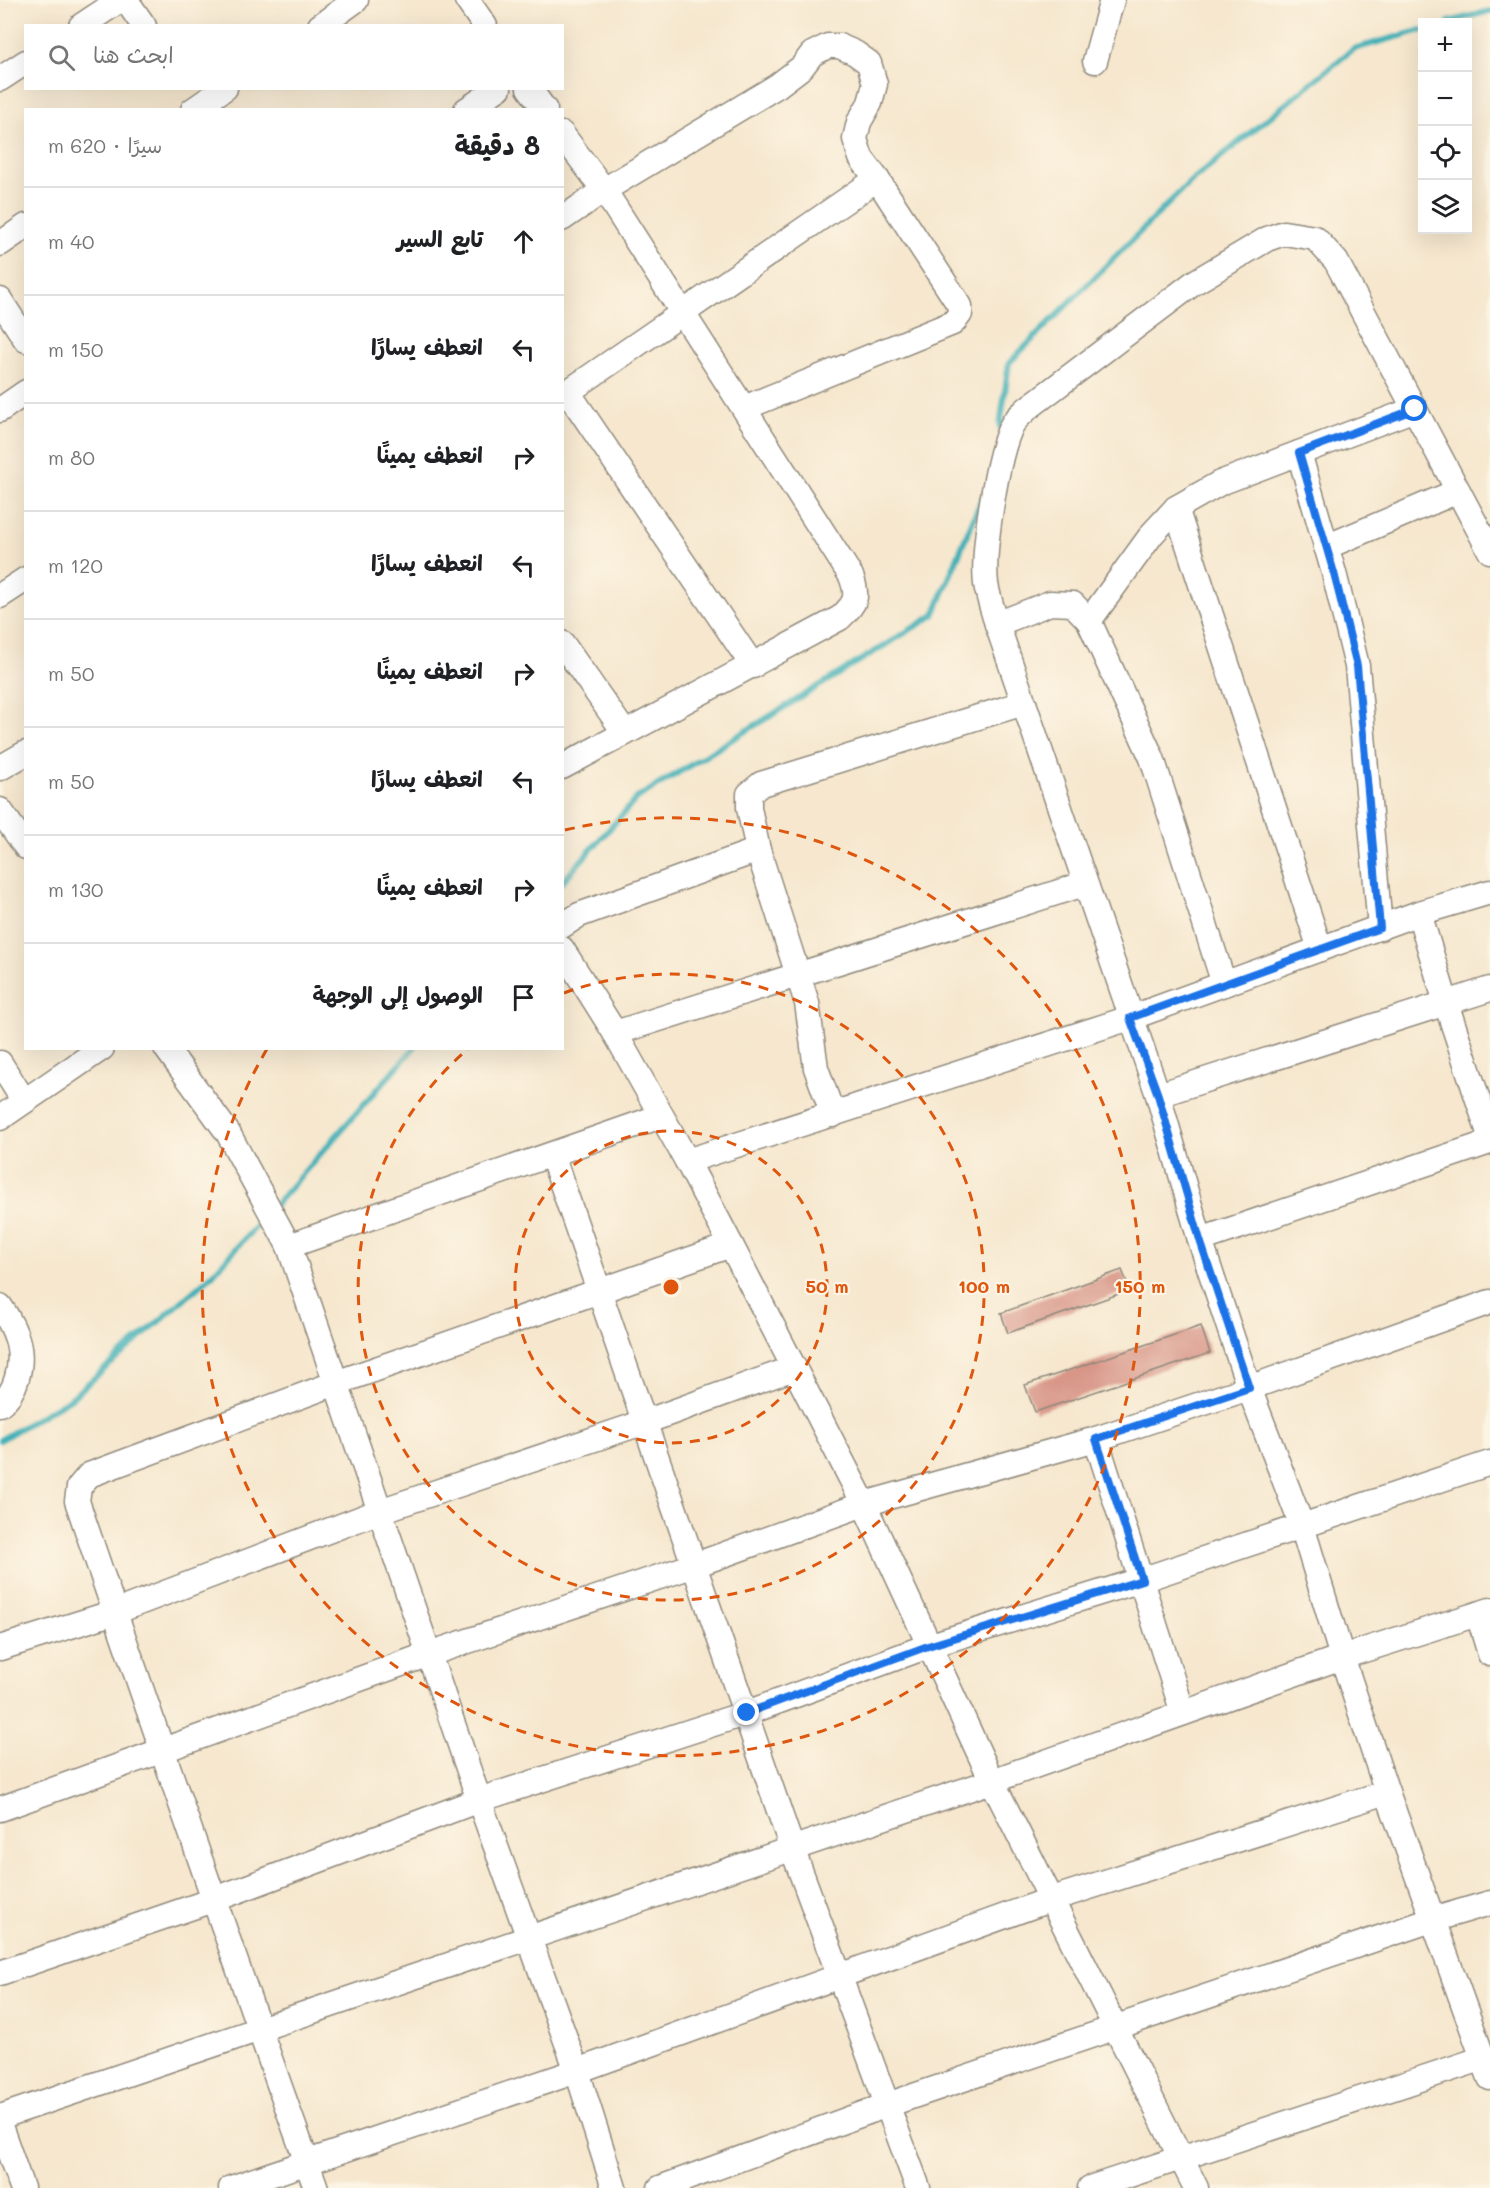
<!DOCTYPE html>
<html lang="ar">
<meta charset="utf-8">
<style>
body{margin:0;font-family:Mali,"Playpen Sans Arabic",sans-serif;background:#f6f6f6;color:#202124;direction:rtl}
.controls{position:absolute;right:18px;top:18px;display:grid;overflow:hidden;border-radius:0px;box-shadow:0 6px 24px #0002}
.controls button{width:54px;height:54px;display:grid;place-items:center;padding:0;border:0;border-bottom:2px solid #e0e0e0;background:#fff;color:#202124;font:30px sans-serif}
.stop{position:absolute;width:18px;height:18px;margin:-14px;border:4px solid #1a73e8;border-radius:50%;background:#fff}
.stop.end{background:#1a73e8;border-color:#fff;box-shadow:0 2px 6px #0008}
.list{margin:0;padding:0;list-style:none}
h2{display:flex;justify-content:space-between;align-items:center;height:78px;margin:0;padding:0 24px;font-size:26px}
h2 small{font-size:20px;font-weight:400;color:#757577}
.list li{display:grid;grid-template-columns:39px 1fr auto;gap:18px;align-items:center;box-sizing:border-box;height:108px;padding:0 24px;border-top:2px solid #e0e0e0}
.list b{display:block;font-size:22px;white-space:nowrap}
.list em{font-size:20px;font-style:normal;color:#757577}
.icon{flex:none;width:33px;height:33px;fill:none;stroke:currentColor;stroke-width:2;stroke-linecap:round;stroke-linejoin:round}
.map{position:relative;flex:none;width:1490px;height:2188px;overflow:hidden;direction:ltr}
.search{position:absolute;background:#fff;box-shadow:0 6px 24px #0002;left:24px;top:24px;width:540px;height:66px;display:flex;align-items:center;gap:15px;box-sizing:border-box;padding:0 21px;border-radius:0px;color:#757577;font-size:22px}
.panel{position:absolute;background:#fff;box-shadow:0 6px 24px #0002;left:24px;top:108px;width:540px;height:942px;border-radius:0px;direction:rtl}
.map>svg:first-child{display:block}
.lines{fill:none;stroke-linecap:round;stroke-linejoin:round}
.stream{stroke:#3fb0b7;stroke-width:6}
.building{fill:#d89688}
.minor-casing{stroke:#90897c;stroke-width:27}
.minor{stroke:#fff;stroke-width:24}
.route{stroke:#1a73e8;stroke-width:8}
.ring{fill:none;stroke:#df570e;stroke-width:3;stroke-dasharray:10 8}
.centre{fill:#df570e;stroke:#fcf5e5;stroke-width:3}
.ring-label{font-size:18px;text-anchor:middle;font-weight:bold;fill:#df570e;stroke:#fcf5e5;stroke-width:4.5;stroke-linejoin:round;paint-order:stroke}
</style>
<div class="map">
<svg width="1490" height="2188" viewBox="0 0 1490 2188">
<rect width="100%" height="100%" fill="#fcf5e5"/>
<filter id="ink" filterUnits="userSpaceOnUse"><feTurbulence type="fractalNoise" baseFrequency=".0167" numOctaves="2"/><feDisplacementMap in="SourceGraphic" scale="12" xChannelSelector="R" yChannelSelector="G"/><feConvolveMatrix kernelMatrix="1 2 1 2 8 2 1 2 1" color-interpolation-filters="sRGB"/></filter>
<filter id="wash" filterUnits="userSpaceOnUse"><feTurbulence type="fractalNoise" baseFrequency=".008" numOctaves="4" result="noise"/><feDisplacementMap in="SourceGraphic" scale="24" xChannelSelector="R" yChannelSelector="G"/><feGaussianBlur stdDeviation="1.35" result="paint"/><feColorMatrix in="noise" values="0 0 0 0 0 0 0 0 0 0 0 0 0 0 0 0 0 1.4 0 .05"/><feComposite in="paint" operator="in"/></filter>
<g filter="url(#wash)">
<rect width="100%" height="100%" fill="#f6e7ce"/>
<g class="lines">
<g class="stream">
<polyline points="1449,22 1490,11"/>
<polyline points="1000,427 1009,363 1190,182 1353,49 1422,30"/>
<polyline points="562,882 637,798 934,615 982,498"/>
<polyline points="275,1205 414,1048"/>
<polyline points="0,1440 70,1399 211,1276 266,1215"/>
</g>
</g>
<g id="blocks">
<g class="building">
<polygon points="1122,1270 1130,1290 1008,1333 1001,1313"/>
<polygon points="1201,1326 1210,1353 1035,1412 1025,1385"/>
</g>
</g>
</g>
<g filter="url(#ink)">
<use href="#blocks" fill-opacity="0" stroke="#90897c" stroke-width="1.5"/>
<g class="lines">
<g class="minor-casing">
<g id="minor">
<polyline points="126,0 144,26"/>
<polyline points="467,0 485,26"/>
<polyline points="81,26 120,0"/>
<polyline points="320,26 356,0"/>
<polyline points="1095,61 1112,0"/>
<polyline points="0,79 26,62"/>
<polyline points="529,88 545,110"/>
<polyline points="193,110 225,88"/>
<polyline points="466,110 499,88"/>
<path d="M562 134 604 190 851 576C859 597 856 603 840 618L562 767"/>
<polyline points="562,219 604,190 777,86 802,67 812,54 828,46 839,46 855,53 869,63 875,84 870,103 859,122 855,139 861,158 877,179 960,306 960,314 953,323 744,408"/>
<polyline points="0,244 26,226"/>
<polyline points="0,300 26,340"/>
<polyline points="568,392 753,666"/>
<polyline points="562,396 877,179"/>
<polyline points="0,410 26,392"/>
<polyline points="1299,453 1334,573 1357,666 1380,928"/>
<polyline points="1176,508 1320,949"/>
<polyline points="1326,547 1458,491"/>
<path d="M1490 551 1336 261 1315 238 1284 233 1267 239 1195 282 1028 408C1023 413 1015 419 1012 425 997 454 982 551 986 584 988 597 993 611 997 624L1158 1095 1200 1240 1249 1388 1302 1526 1342 1657 1387 1792 1490 2078"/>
<polyline points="0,596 26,579"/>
<polyline points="1089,621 1152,534 1176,508 1220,483 1415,409"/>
<polyline points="997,624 1050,603 1073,604 1089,621 1152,758 1224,984"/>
<polyline points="562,643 625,733"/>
<polyline points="0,768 26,753"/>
<polyline points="0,810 26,847"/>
<polyline points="1419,913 1446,1003 1490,1136"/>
<polyline points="562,926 579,915 758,850"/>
<polyline points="562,949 615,1033 687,1161 731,1245 864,1504 992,1781 1196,2188"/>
<polyline points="615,1033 1084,884"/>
<polyline points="166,1048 228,1133 289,1246 479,1800 577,2071 614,2188"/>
<polyline points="0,1063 24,1101"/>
<polyline points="1158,1095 1490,989"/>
<polyline points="833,1115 816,1068 807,1003 758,850 749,808 749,794 761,784 1024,703"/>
<polyline points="0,1118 102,1048"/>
<polyline points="552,1155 792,1848 918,2188"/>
<polyline points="687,1161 1130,1018 1419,913 1490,892"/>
<polyline points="1200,1240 1490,1142"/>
<polyline points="289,1246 661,1116"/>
<path d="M0 1306C8 1317 17 1334 19 1348 22 1367 16 1393 0 1404"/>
<polyline points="1096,1439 1183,1713"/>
<polyline points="1478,1614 1490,1654"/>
<polyline points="0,1648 115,1612 380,1511 645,1422 794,1368"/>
<polyline points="0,1809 429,1654 695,1565 864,1504 1096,1439 1249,1388 1490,1302"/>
<polyline points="0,1973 213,1900 479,1800 747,1713 928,1646 1141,1580 1490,1463"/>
<polyline points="0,2117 992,1781 1342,1657 1490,1610"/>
<polyline points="0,2126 22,2188"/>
<polyline points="231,2188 577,2071 1052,1899 1387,1792"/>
<path d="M316 2188C234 1960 155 1730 77 1501L79 1487 89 1475 336 1383 731 1245"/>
<polyline points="660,2188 887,2105 1432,1920 1490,1903"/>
<polyline points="1090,2188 1484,2058"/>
</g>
</g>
<use href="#minor" class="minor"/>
</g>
</g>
<g class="lines" filter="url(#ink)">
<polyline class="route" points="747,1713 928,1646 1142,1580 1096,1439 1249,1388 1200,1240 1158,1095 1130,1018 1380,928 1357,666 1334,573 1299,453 1415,409"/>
</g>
<g class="ring">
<circle cx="671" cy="1287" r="156"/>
<path d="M564 993A313 313 0 1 1 468 1049"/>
<path d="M565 830A469 469 0 1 1 267 1049"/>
</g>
<circle cx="671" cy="1287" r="9" class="centre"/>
<g class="ring-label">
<text x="827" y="1293">50 m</text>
<text x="984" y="1293">100 m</text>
<text x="1140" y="1293">150 m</text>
</g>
</svg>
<div class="controls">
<button>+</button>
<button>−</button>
<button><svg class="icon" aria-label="locate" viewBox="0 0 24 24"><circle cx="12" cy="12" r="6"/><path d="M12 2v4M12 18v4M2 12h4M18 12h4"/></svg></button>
<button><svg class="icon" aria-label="layers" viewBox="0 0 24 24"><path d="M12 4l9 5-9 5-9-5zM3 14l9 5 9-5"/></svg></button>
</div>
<div class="stop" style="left:1415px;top:409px"></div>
<div class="stop end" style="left:747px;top:1713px"></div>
<div class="search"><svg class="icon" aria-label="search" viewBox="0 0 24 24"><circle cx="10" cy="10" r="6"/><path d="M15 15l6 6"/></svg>ابحث هنا</div>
<section class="panel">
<h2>8 دقيقة<small>سيرًا · 620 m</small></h2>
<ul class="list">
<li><svg class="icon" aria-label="ahead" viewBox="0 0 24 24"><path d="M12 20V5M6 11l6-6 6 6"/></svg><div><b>تابع السير</b></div><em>40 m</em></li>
<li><svg class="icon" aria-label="left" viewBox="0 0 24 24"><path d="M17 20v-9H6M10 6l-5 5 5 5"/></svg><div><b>انعطف يسارًا</b></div><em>150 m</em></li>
<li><svg class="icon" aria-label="right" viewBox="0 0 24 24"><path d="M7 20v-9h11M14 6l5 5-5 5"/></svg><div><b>انعطف يمينًا</b></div><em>80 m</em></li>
<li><svg class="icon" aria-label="left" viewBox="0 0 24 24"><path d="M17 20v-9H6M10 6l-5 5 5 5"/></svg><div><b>انعطف يسارًا</b></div><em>120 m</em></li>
<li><svg class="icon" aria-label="right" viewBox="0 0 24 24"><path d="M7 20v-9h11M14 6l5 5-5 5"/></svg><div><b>انعطف يمينًا</b></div><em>50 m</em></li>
<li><svg class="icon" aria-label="left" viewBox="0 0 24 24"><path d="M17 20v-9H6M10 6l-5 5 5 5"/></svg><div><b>انعطف يسارًا</b></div><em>50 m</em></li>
<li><svg class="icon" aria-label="right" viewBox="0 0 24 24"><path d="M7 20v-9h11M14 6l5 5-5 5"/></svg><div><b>انعطف يمينًا</b></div><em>130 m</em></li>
<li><svg class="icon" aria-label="arrive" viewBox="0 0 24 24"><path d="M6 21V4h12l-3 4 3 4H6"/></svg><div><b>الوصول إلى الوجهة</b></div></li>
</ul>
</section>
</div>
